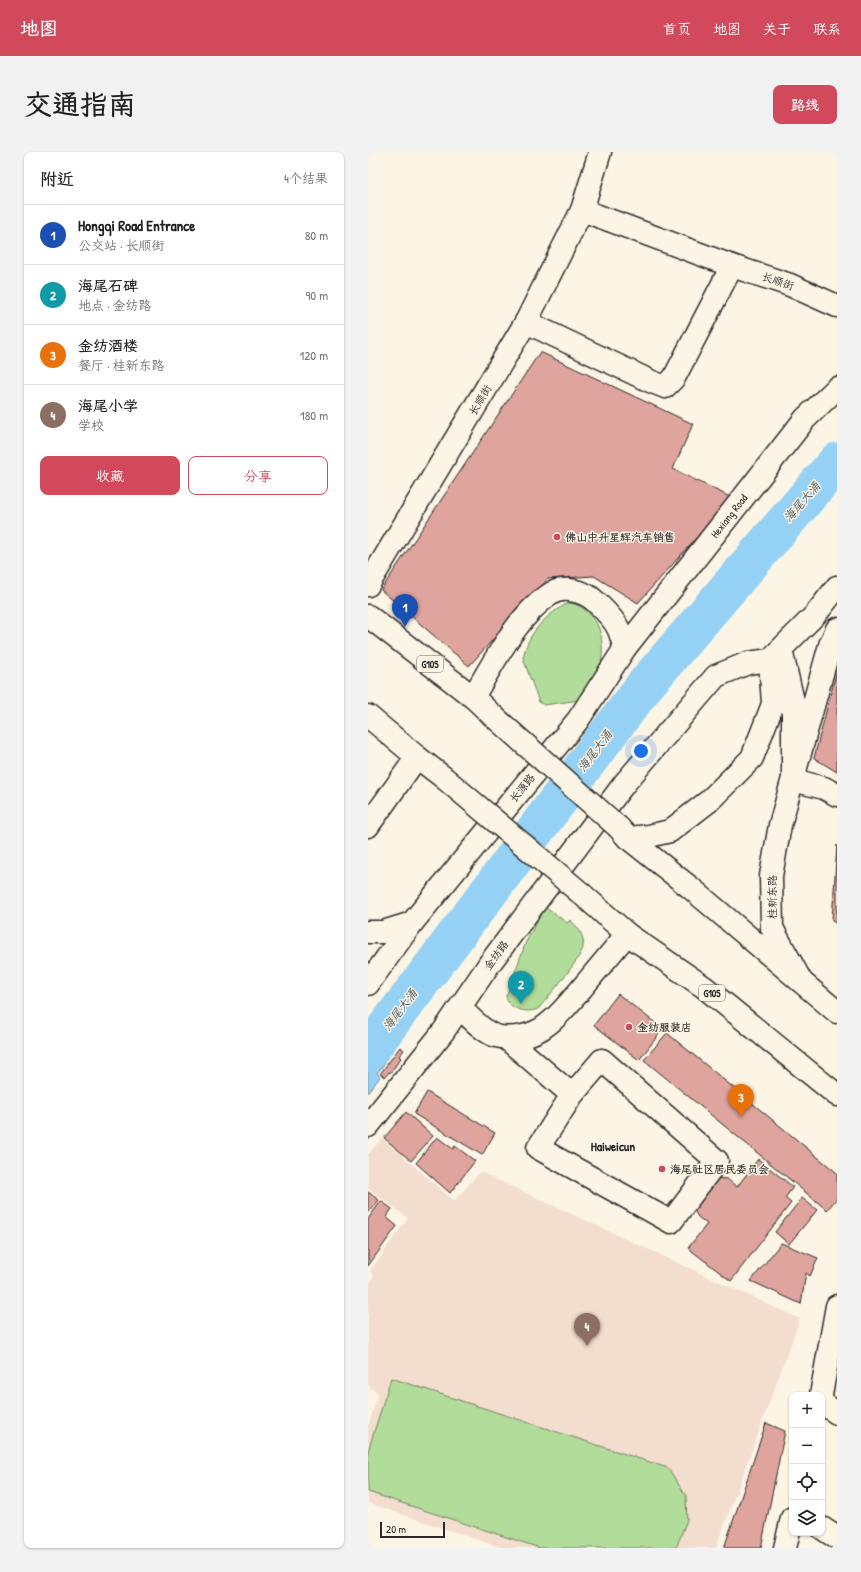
<!DOCTYPE html>
<html lang="zh">
<meta charset="utf-8">
<style>
body{margin:0;font-family:"Patrick Hand","LXGW WenKai TC",sans-serif;background:#f2f2f2;color:#202124}
.controls{position:absolute;right:12px;bottom:12px;display:grid;overflow:hidden;border-radius:8px;box-shadow:0 1px 3px #0004}
.controls button{width:36px;height:36px;display:grid;place-items:center;padding:0;border:0;border-bottom:1px solid #e0e0e0;background:#fff;color:#202124;font:20px sans-serif}
.scale{position:absolute;left:12px;bottom:10px;width:65px;box-sizing:border-box;padding-left:4px;border:2px solid #2b2b2b;border-top:0;font-size:11px;line-height:14px;white-space:nowrap;color:#2b2b2b;-webkit-text-stroke:3px #fcf5e5;paint-order:stroke}
.you{position:absolute;left:273px;top:599px;width:14px;height:14px;margin:-10px;border:3px solid #fff;border-radius:50%;background:#1a73e8;box-shadow:0 0 0 6px #1a73e833}
.badge{display:grid;place-items:center;width:26px;height:26px;border-radius:50%;background:#d1495b;color:#fff;font-size:13px;font-weight:700}
.pin{position:absolute;translate:-50% -33px;filter:drop-shadow(0 1px 2px #0008)}
.pin::after{content:'';position:absolute;top:21px;width:14px;height:12px;background:inherit;clip-path:polygon(0 0,100% 0,50% 100%)}
.list{margin:0;padding:0;list-style:none}
h2{display:flex;justify-content:space-between;align-items:center;height:52px;margin:0;padding:0 16px;font-size:17px}
h2 small{font-size:13px;font-weight:400;color:#757577}
.list li{display:grid;grid-template-columns:26px 1fr auto;gap:12px;align-items:center;box-sizing:border-box;height:60px;padding:0 16px;border-top:1px solid #e0e0e0}
.list b{display:block;font-size:15px;white-space:nowrap}
.list p{margin:0;font-size:13px;white-space:nowrap;color:#757577}
.list em{font-size:13px;font-style:normal;color:#757577}
.actions{display:flex;gap:8px;padding:12px 16px}
.actions a{flex:1;padding:9px 0;border:1px solid #d1495b;border-radius:8px;text-align:center;font-size:14px;color:#d1495b}
.actions .main{background:#d1495b;color:#fff}
.icon{flex:none;width:22px;height:22px;fill:none;stroke:currentColor;stroke-width:2;stroke-linecap:round;stroke-linejoin:round}
.map{position:relative;flex:none;width:469px;height:1396px;overflow:hidden;border-radius:8px}
header{display:flex;align-items:center;gap:24px;box-sizing:border-box;height:56px;padding:0 20px;background:#d1495b;color:#fff}
header strong{font-size:19px}
nav{display:flex;gap:22px;margin-inline-start:auto;font-size:14px}
.intro{display:flex;align-items:center;justify-content:space-between;box-sizing:border-box;height:96px;padding:0 24px}
h1{margin:0;font-size:28px}
.button{padding:10px 18px;border-radius:8px;background:#d1495b;color:#fff;font-size:14px;font-weight:700}
main{display:flex;gap:24px;padding:0 24px}
aside{flex:1;background:#fff;border-radius:8px;box-shadow:0 1px 3px #0004}
.map>svg:first-child{display:block}
.built{fill:#f3ddcf}
.green{fill:#b2dc99;stroke:#6e8462}
.water{fill:#95d1f5;stroke:#6b8fa4}
.lines{fill:none;stroke-linecap:round;stroke-linejoin:round}
.river{stroke:#95d1f5;stroke-width:39}
.building{fill:#dea49d;stroke:#2b2b2b}
.minor-casing{stroke:#2b2b2b;stroke-width:25}
.highway-casing{stroke:#2b2b2b;stroke-width:25}
.minor{stroke:#fcf5e5;stroke-width:22}
.highway{stroke:#fcf5e5;stroke-width:22}
.highway-bridge-casing{stroke:#2b2b2b;stroke-width:25;stroke-linecap:butt}
.highway-bridge{stroke:#fcf5e5;stroke-width:22}
.poi-dot{fill:#d1495b;stroke:#fcf5e5;stroke-width:1.5}
.labels{text-anchor:middle;stroke-width:3;stroke-linejoin:round;paint-order:stroke}
.shield{fill:#fcf5e5;stroke:#6a6863;stroke-width:1}
.shield-label{font-size:10px;font-weight:bold;fill:#2b2b2b}
.street-label{font-size:11px;fill:#2b2b2b;stroke:#fcf5e5}
.poi-label{font-size:11px;font-weight:bold;fill:#2b2b2b;stroke:#fcf5e5;text-anchor:start}
.water-label{font-size:12px;font-style:italic;fill:#46545e;stroke:#fcf5e5}
.quarter-label{font-size:13px;font-weight:bold;fill:#2b2b2b;stroke:#fcf5e5}
</style>
<header>
<strong>地图</strong>
<nav><a>首页</a><a>地图</a><a>关于</a><a>联系</a></nav>
</header>
<div class="intro"><h1>交通指南</h1><a class="button">路线</a></div>
<main>
<aside>
<h2>附近<small>4个结果</small></h2>
<ul class="list">
<li><span class="badge" style="background:#1a4fb4">1</span><div><b>Hongqi Road Entrance</b><p>公交站 · 长顺街</p></div><em>80 m</em></li>
<li><span class="badge" style="background:#0f9aa8">2</span><div><b>海尾石碑</b><p>地点 · 金纺路</p></div><em>90 m</em></li>
<li><span class="badge" style="background:#e8710a">3</span><div><b>金纺酒楼</b><p>餐厅 · 桂新东路</p></div><em>120 m</em></li>
<li><span class="badge" style="background:#8d6e63">4</span><div><b>海尾小学</b><p>学校</p></div><em>180 m</em></li>
</ul>
<div class="actions"><a class="main">收藏</a><a>分享</a></div>
</aside>
<div class="map">
<svg width="469" height="1396" viewBox="0 0 469 1396">
<rect width="100%" height="100%" fill="#fcf5e5"/>
<filter id="ink" filterUnits="userSpaceOnUse"><feTurbulence type="fractalNoise" baseFrequency=".025" numOctaves="2"/><feDisplacementMap in="SourceGraphic" scale="8" xChannelSelector="R" yChannelSelector="G"/><feConvolveMatrix kernelMatrix="1 2 1 2 8 2 1 2 1" color-interpolation-filters="sRGB"/></filter>
<g filter="url(#ink)">
<polygon class="built" points="14,986 86,1049 112,1020 432,1167 348,1396 134,1396 0,1351 0,1275 10,1241 0,1233 0,1134 6,1124 2,1119 40,1066 0,1036 0,1003"/>
<g class="green">
<path d="M201 451C208 452 212 454 217 458 237 472 237 502 230 523 227 532 217 541 212 548L176 553 171 550 155 506C159 482 179 461 201 451Z"/>
<path d="M177 754 199 771 202 768C210 775 217 784 215 795 213 807 180 845 171 856 161 863 139 857 138 844L158 790Z"/>
<polygon points="23,1226 300,1316 318,1344 319,1368 308,1396 172,1396 0,1340 0,1299"/>
</g>
<polygon class="water" points="0,899 17,911 9,921 12,925 0,941"/>
<g class="lines">
<polyline class="river" points="0,900 277,533 469,310"/>
</g>
<g class="building">
<polygon points="172,200 325,272 305,317 364,346 270,451 226,424 180,427 101,514 13,438"/>
<polygon points="469,518 469,620 446,606"/>
<polygon points="469,693 469,773 464,768"/>
<polygon points="250,842 295,877 271,908 226,873"/>
<polygon points="299,881 469,1021 469,1046 459,1058 276,908"/>
<polygon points="32,895 36,898 31,904 33,906 22,921 21,920 17,925 12,922"/>
<polygon points="59,940 127,981 114,1003 46,962"/>
<polygon points="38,960 65,984 43,1009 16,986"/>
<polygon points="69,985 85,997 87,994 107,1009 82,1041 48,1011"/>
<polygon points="390,1007 425,1035 417,1046 423,1051 363,1129 320,1096 339,1072 330,1065 327,1060 325,1051 345,1026 359,1027 369,1035"/>
<polygon points="0,1040 11,1048 0,1061"/>
<polygon points="434,1046 449,1058 421,1092 407,1080"/>
<polygon points="13,1049 24,1057 18,1065 29,1074 0,1114 0,1067"/>
<polygon points="413,1091 450,1106 442,1124 438,1121 433,1152 383,1129"/>
<polygon points="398,1271 417,1279 393,1396 356,1396"/>
</g>
<g class="lines">
<g class="minor-casing">
<g id="minor">
<polyline points="214,58 232,0"/>
<polyline points="158,170 282,229 297,235 306,226 364,114"/>
<polyline points="0,433 158,170 214,58 364,114 422,133 469,154"/>
<polyline points="413,498 425,549 425,628 456,636 469,643"/>
<path d="M105 545C125 512 149 464 181 443 195 433 217 439 228 450 236 458 245 466 250 476 253 482 254 489 257 496"/>
<polyline points="0,674 49,605"/>
<polyline points="260,686 281,684 302,679 341,649 384,606 405,552 402,508"/>
<polyline points="0,780 15,780 44,771"/>
<polyline points="433,829 404,776 403,724 412,673 462,493 469,477"/>
<polyline points="0,832 44,771 210,568 257,496 437,267 469,236"/>
<path d="M92 856C102 865 112 877 125 883 142 889 166 884 180 872 193 862 203 849 214 836 229 818 244 800 259 782"/>
<polyline points="138,886 204,943 234,908 349,1009 303,1070 170,996 204,943"/>
<polyline points="0,974 75,880 122,811 256,632 348,524 380,511 402,508 447,463 469,435"/>
<polyline points="453,1243 469,1154"/>
<polyline points="454,1251 469,1261"/>
<polyline points="454,1376 469,1386"/>
<polyline points="417,1396 424,1366"/>
</g>
</g>
<g class="highway-casing">
<g id="highway">
<polyline points="0,464 105,545 123,562"/>
<polyline points="0,564 49,605 75,625"/>
<polyline points="250,675 260,686 324,737 469,860"/>
<polyline points="215,743 259,782 336,835 469,943"/>
</g>
</g>
<use href="#minor" class="minor"/>
<use href="#highway" class="highway"/>
<g class="highway-bridge-casing">
<g id="highway-bridge">
<polyline points="123,562 250,675"/>
<polyline points="75,625 215,743"/>
</g>
</g>
<use href="#highway-bridge" class="highway-bridge"/>
</g>
</g>
<g class="poi-dot">
<circle cx="189" cy="385" r="4"/>
<circle cx="261" cy="875" r="4"/>
<circle cx="294" cy="1017" r="4"/>
</g>
<g class="labels">
<g class="shield">
<rect x="49" y="504" width="26" height="16" rx="3"/>
<rect x="331" y="833" width="26" height="16" rx="3"/>
</g>
<g class="shield-label">
<text x="62" y="516">G105</text>
<text x="344" y="845">G105</text>
</g>
<g class="street-label">
<text transform="translate(410 129) rotate(19)" y="4">长顺街</text>
<text transform="translate(112 248) rotate(-59)" y="4">长顺街</text>
<text transform="translate(361 364) rotate(-52)" y="4">Hexiang Road</text>
<text transform="translate(154 636) rotate(-51)" y="4">长源路</text>
<text transform="translate(404 745) rotate(-90)" y="4">桂新东路</text>
<text transform="translate(128 803) rotate(-54)" y="4">金纺路</text>
</g>
<g class="poi-label">
<text x="197" y="389">佛山中升星辉汽车销售</text>
<text x="269" y="879">金纺服装店</text>
<text x="302" y="1021">海尾社区居民委员会</text>
</g>
<g class="water-label">
<text transform="translate(434 350) rotate(-49)" y="4">海尾大涌</text>
<text transform="translate(227 599) rotate(-53)" y="4">海尾大涌</text>
<text transform="translate(32 858) rotate(-53)" y="4">海尾大涌</text>
</g>
<g class="quarter-label">
<text x="245" y="999">Haiweicun</text>
</g>
</g>
</svg>
<div class="controls">
<button>+</button>
<button>−</button>
<button><svg class="icon" aria-label="locate" viewBox="0 0 24 24"><circle cx="12" cy="12" r="6"/><path d="M12 2v4M12 18v4M2 12h4M18 12h4"/></svg></button>
<button><svg class="icon" aria-label="layers" viewBox="0 0 24 24"><path d="M12 4l9 5-9 5-9-5zM3 14l9 5 9-5"/></svg></button>
</div>
<div class="scale">20 m</div>
<div class="you"></div>
<div class="pin badge" style="left:37px;top:475px;background:#1a4fb4">1</div>
<div class="pin badge" style="left:153px;top:852px;background:#0f9aa8">2</div>
<div class="pin badge" style="left:373px;top:965px;background:#e8710a">3</div>
<div class="pin badge" style="left:219px;top:1194px;background:#8d6e63">4</div>
</div>
</main>
